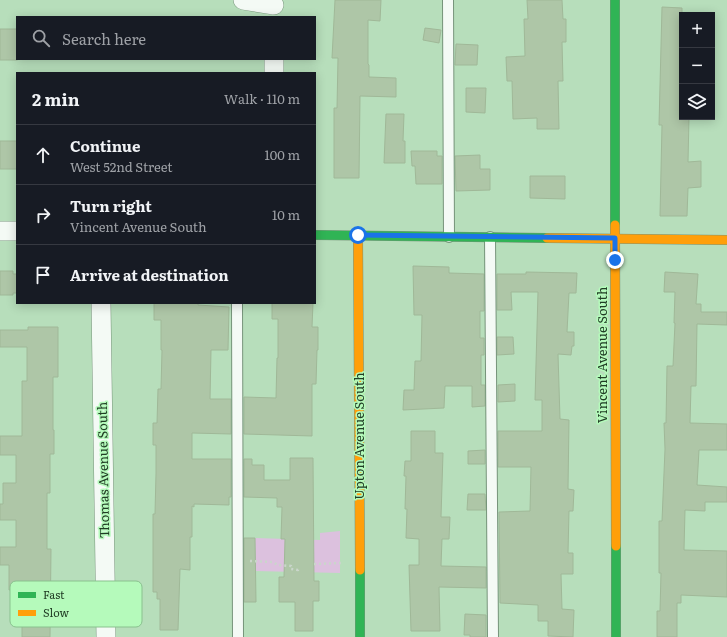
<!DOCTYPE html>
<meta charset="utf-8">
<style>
body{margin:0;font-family:Literata,serif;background:#20242c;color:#f1f3f6}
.controls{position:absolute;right:12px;top:12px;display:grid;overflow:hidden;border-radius:0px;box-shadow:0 2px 10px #0003}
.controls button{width:36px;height:36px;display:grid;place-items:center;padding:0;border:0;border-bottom:1px solid #363941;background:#171b24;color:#f1f3f6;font:20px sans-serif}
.stop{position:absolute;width:12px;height:12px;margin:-9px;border:3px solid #1a73e8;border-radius:50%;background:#fff}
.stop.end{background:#1a73e8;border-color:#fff;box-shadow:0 1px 4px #0008}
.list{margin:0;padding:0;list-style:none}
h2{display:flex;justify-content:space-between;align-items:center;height:52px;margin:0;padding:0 16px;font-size:17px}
h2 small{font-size:13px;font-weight:400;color:#9ea1a6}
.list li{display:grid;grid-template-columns:26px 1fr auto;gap:12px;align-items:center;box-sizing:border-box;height:60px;padding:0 16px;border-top:1px solid #363941}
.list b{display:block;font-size:15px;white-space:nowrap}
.list p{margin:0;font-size:13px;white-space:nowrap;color:#9ea1a6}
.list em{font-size:13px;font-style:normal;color:#9ea1a6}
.icon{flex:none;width:22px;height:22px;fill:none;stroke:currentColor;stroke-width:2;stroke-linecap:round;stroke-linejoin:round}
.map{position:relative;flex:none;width:727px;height:637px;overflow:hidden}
.search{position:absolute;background:#171b24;box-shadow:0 2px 10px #0003;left:16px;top:16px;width:300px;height:44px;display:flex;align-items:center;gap:10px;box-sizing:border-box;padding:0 14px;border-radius:0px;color:#9ea1a6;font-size:15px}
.panel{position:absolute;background:#171b24;box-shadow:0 2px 10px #0003;left:16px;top:72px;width:300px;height:232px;border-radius:0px}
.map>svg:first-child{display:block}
.green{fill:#dcc1de}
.building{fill:#aec6a7;stroke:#a0b898}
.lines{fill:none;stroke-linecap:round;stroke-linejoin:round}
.lane-casing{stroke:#76947a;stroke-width:12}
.street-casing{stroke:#76947a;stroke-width:20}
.fast-casing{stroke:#76947a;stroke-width:10}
.slow-casing{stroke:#76947a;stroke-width:10}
.path{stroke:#cad6cb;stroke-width:2.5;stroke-dasharray:2 3;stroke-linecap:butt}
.lane{stroke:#f4faf5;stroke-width:10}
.street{stroke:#f4faf5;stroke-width:19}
.fast{stroke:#30b455;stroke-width:9}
.slow{stroke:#ff9f0a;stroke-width:9}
.route{stroke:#1a73e8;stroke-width:5}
.labels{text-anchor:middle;stroke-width:3;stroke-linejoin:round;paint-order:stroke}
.street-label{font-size:13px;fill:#213d25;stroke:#b5fabb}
.key{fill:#b5fabb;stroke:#89c18e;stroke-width:1}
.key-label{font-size:11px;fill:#213d25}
</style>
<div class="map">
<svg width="727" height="637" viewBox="0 0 727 637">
<rect width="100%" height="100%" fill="#b7debb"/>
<polygon class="green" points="340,531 340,573 255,571 255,538 320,540 320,533"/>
<g class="building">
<polygon points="335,0 381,0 380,21 368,20 368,64 369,65 369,77 396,78 396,97 360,96 359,178 334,178 334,108 337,108 338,58 332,58"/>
<polygon points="527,0 562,0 563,19 566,19 566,42 562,42 563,81 558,81 559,129 537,129 537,118 513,119 512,81 507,81 506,57 525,56 524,19 528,19"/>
<polygon points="662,7 682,8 682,117 689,117 688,162 701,161 701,187 688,188 687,216 660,216 662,125 659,125"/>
<polygon points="425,28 441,30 439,43 423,40"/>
<rect x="0" y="29" width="17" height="31"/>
<polygon points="456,44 478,45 477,65 455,65"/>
<polygon points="466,88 486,88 485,113 466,112"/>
<polygon points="386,114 404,114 403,141 405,141 405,163 384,163"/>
<rect x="0" y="141" width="17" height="28"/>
<polygon points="411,151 437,151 437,156 442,156 442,184 416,184 415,166 412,166"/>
<polygon points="480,155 480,169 490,169 490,190 456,191 455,156"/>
<polygon points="530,176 565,176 565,199 530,198"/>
<polygon points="413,266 449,267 449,273 484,274 484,311 480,311 480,338 484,338 484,355 481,355 481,385 485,385 485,406 472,407 472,386 445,386 444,408 403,410 404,390 414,390 415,361 421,361 422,315 414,315"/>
<polygon points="0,271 13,271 13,274 17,274 17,293 13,293 13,295 0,295"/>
<polygon points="526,272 577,273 576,293 569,293 567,332 574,332 574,346 572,346 571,355 558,354 560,419 569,420 568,489 574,490 573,511 569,511 568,553 573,553 573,574 561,574 562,609 574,610 573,637 548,636 548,621 538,621 538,605 500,603 499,512 530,511 531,467 498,467 498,431 542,431 542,400 535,400 538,292 511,292 512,310 497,310 497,274 526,274"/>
<polygon points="665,272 698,274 696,304 701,304 701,312 727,312 727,325 697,324 696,386 691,386 690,423 727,424 727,450 699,450 697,485 727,487 727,502 705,502 705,511 685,510 684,550 727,551 727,597 681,595 681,603 677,603 677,637 657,637 657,611 660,611 661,573 659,573 659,521 662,521 665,449 664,423 666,423 667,366 673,366 675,323 674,323 675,292 664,292"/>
<polygon points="154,303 198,303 198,305 229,307 228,350 211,350 210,399 231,399 231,434 192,433 192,459 231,459 231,497 229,497 229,505 194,504 194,507 192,506 192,537 190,537 190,570 180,569 178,630 160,630 160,599 157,599 157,592 153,592 153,514 155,514 156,474 156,445 153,445 153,423 157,423 158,389 161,389 162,350 161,350 161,320 154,320"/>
<polygon points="272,303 313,303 312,327 318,327 318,350 317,350 316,384 312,384 312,436 244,434 244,397 276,398 277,358 278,358 278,319 272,319"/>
<polygon points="28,327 58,327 58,377 53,377 53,430 54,430 54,454 50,454 50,493 47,493 47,549 51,549 50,637 22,637 22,590 9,590 9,565 0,565 0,547 16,547 16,520 0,520 0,504 3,504 3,483 16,483 16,455 0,455 0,436 22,436 22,381 27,381 27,347 0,347 0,330 28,330"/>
<polygon points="497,337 513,337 514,354 497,355"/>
<polygon points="515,384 515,401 498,402 498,385"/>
<polygon points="411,431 435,431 435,453 443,453 441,517 450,517 449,539 442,539 441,566 486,567 486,588 439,587 440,631 411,631 409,565 419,565 419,539 406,538 407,509 405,509 406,476 404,476 405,461 411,461"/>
<polygon points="485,450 485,464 468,464 468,451"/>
<polygon points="290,458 313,458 314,581 319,581 319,601 313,601 313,631 295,631 295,602 279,602 279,577 284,577 285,539 281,539 282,507 277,507 277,498 244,497 244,459 252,459 252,465 264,465 264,480 290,480"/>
<polygon points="468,494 485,494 486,510 467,510"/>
<polygon points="244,538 255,538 256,602 244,602"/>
<polygon points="465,614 486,615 486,637 470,637 470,635 464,635"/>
</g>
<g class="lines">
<g class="lane-casing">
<g id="lane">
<polyline points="448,0 449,237"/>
<polyline points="490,237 493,637"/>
<polyline points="237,303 238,637"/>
</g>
</g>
<g class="street-casing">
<g id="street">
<polyline points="243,0 274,5"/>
<polyline points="274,59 274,73"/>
<polyline points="0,231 17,231"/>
<polyline points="101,303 106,637"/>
</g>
</g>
<g class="fast-casing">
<g id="fast">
<polyline points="615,0 615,225"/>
<polyline points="315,235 547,238"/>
<polyline points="616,546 616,637"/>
<polyline points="360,570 360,637"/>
</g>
</g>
<g class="slow-casing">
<g id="slow">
<polyline points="615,225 616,546"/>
<polyline points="358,235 360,570"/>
<polyline points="547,238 727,240"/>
</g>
</g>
<g class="path">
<polyline points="250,561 272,562 278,565 291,566 291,569 298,570 298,568"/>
<polyline points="314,564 341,563"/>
</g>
<use href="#lane" class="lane"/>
<use href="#street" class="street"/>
<use href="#fast" class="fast"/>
<use href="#slow" class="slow"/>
</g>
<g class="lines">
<polyline class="route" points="358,235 615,238 615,260"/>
</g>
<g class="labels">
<g class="street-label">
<text transform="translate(602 355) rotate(-90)" y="5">Vincent Avenue South</text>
<text transform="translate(359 436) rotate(-90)" y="5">Upton Avenue South</text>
<text transform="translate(103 470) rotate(-91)" y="5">Thomas Avenue South</text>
</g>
</g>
<rect x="10" y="581" width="132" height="46" rx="6" class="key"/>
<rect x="18" y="592" width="18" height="6" fill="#30b455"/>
<rect x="18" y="610" width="18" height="6" fill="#ff9f0a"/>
<g class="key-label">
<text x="43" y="599">Fast</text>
<text x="43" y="617">Slow</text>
</g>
</svg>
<div class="controls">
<button>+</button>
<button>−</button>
<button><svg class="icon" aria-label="layers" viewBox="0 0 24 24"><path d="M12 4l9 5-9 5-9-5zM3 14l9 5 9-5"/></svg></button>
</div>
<div class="stop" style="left:358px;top:235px"></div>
<div class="stop end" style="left:615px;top:260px"></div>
<div class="search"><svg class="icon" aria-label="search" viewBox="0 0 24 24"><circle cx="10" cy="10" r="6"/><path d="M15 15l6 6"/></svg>Search here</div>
<section class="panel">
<h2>2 min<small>Walk · 110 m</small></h2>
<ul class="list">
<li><svg class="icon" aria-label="ahead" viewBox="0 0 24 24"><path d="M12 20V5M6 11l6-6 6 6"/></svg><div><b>Continue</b><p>West 52nd Street</p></div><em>100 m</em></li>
<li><svg class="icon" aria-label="right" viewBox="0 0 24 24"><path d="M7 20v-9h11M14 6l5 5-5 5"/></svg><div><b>Turn right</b><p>Vincent Avenue South</p></div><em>10 m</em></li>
<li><svg class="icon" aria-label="arrive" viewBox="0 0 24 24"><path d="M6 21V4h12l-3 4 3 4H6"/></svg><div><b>Arrive at destination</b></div></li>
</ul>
</section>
</div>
